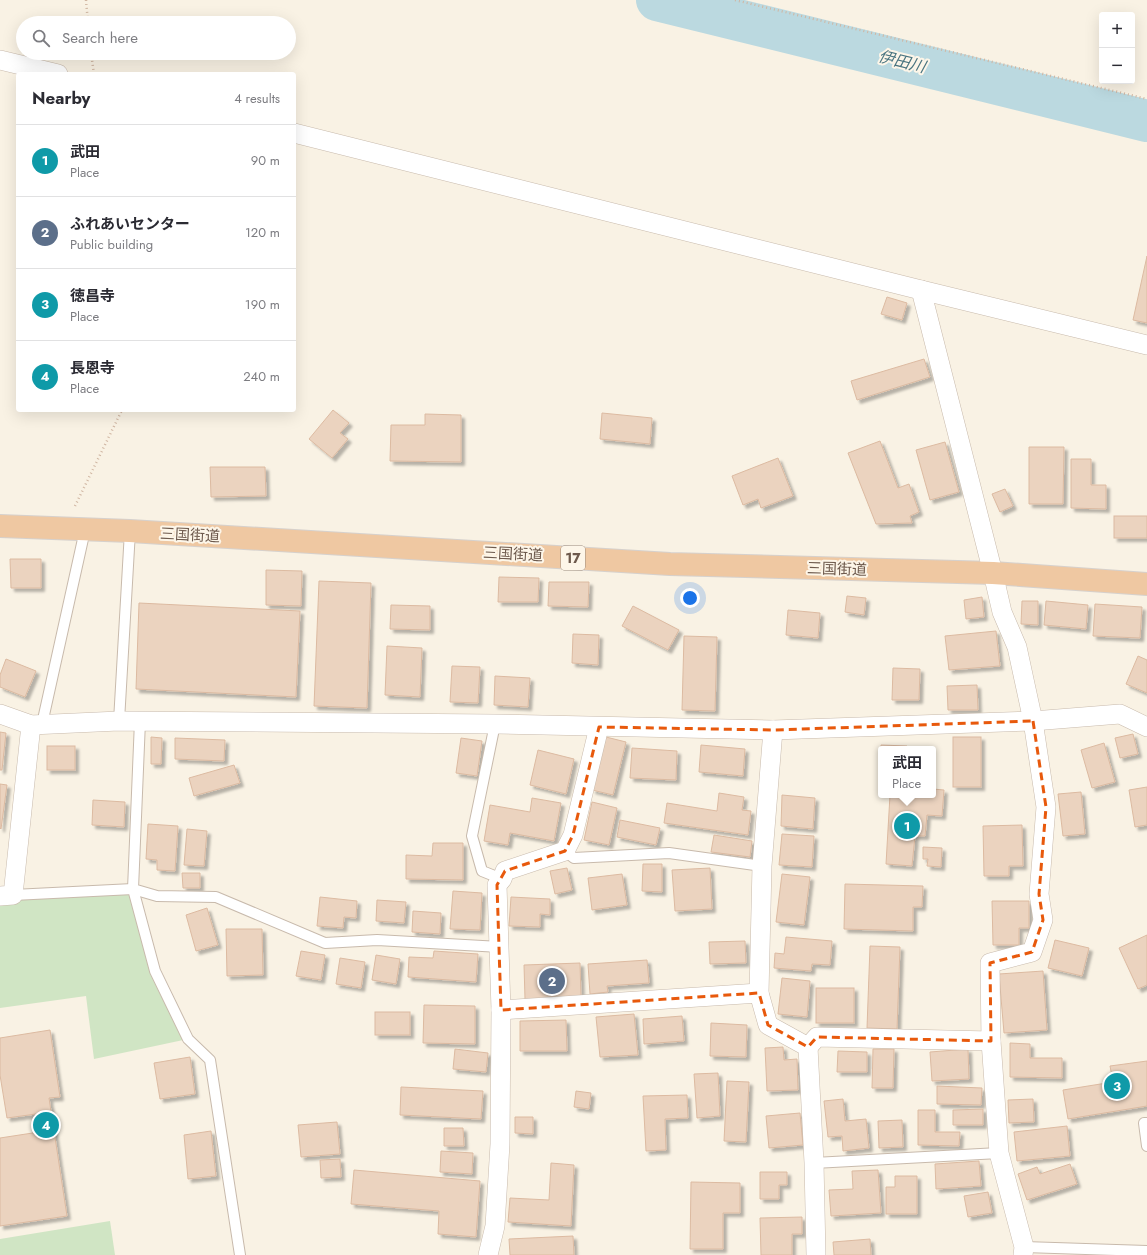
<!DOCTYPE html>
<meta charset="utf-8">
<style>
body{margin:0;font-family:Jost,"Noto Sans JP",sans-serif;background:#f2f2f3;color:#2b2b33}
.controls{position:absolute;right:12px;top:12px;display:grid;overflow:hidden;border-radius:4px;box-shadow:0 4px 16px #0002}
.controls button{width:36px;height:36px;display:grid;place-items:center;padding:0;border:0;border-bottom:1px solid #e1e1e2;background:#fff;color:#2b2b33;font:20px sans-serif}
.you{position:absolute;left:690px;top:598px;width:14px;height:14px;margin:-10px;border:3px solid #fff;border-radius:50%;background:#1a73e8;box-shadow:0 0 0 6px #1a73e833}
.badge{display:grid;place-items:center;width:26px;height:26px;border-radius:50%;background:#7c3aed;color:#fff;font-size:13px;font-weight:700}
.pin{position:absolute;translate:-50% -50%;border:2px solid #fff;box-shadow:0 1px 4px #0006}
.popup{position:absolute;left:878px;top:746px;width:58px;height:52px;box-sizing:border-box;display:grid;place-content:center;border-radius:4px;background:#fff;filter:drop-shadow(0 1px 3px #0005);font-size:13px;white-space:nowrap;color:#7c7c81}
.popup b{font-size:15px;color:#2b2b33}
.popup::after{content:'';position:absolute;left:50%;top:100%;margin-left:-8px;border:8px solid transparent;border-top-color:#fff}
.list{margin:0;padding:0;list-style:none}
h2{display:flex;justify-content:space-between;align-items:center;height:52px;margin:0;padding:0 16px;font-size:17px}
h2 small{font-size:13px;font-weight:400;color:#7c7c81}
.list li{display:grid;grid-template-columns:26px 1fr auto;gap:12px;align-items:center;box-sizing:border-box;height:72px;padding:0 16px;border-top:1px solid #e1e1e2}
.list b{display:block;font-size:15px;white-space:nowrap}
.list p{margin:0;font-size:13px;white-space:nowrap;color:#7c7c81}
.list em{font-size:13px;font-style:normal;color:#7c7c81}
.icon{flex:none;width:22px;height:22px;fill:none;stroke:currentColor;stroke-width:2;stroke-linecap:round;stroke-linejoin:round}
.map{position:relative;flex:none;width:1147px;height:1255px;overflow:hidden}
.search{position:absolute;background:#fff;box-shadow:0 4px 16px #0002;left:16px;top:16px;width:280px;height:44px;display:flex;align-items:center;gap:10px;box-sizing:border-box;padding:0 14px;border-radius:22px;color:#7c7c81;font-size:15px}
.panel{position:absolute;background:#fff;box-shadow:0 4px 16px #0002;left:16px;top:72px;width:280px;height:340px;border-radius:4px}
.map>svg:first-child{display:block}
.green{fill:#d0e5c4}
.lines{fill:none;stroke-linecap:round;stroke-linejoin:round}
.river{stroke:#bbd9e0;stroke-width:42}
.building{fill:#ebd3bf;stroke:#dcbaa1;filter:url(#shadow)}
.service-casing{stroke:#c8baac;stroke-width:12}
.minor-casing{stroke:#c8baac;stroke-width:20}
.trunk-casing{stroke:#d6d1cd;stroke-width:24}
.path{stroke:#d0b6a2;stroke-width:2.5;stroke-dasharray:1 3;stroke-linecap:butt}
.service{stroke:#fff;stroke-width:10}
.minor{stroke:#fff;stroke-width:19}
.trunk{stroke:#efc8a2;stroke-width:22}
.marked{fill:none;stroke:#e8590c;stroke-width:3;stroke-dasharray:8 5;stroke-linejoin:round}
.labels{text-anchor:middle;stroke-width:4;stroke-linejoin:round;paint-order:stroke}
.shield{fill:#fdf6e9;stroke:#99897c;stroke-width:1}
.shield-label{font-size:14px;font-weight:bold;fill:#6e5a4d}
.street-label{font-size:15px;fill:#6e5a4d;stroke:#fdf6e9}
.water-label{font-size:16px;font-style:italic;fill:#497480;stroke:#fdf6e9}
</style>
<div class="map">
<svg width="1147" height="1255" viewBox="0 0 1147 1255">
<defs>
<filter id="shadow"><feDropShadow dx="3.5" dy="3.5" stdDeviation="1" flood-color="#0004"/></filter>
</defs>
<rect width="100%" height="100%" fill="#f9f2e4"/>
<g class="green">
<polygon points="133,889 155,971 188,1039 94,1059 86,996 0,1008 0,896"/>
<polygon points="110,1221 115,1255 0,1255 0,1239"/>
</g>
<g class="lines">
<polyline class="river" points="657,0 1147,121"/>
</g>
<g class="building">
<polygon points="1147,256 1147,323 1133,320"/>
<polygon points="887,297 907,303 902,320 881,314"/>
<polygon points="924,359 930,377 857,400 851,381"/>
<polygon points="333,410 349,423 340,433 348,439 332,458 309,439"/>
<polygon points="602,413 652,418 650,444 600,439"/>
<polygon points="425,414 461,415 461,462 390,461 391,425 425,425"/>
<polygon points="880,441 898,488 909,484 919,512 910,516 912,523 876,524 848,453"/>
<polygon points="945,442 959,492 930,500 916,450"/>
<polygon points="1029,447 1064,447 1063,504 1029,504"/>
<polygon points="778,458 793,496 761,508 758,499 743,505 732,476"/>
<polygon points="1071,459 1091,459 1091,485 1106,485 1106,509 1071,508"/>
<polygon points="210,467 265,467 266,496 211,497"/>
<polygon points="1005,489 1013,506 1000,512 992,494"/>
<rect x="1114" y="516" width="33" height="22"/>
<polygon points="10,559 41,559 41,588 11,588"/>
<polygon points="266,570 302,571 301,606 266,605"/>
<polygon points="499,577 539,578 538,602 498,602"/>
<polygon points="319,581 371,583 367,708 314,706"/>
<polygon points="549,582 589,582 588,607 548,606"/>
<polygon points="847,596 866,598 864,615 845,612"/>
<polygon points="982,597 984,617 966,619 964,600"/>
<polygon points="1022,601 1038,601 1038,625 1021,624"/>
<polygon points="1046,601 1088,605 1086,629 1044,625"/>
<polygon points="139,603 300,611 296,697 136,689"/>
<polygon points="1095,604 1142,607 1140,638 1093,636"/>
<polygon points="391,605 430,606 430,630 390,629"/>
<polygon points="633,606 679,630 668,650 622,626"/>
<polygon points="788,610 820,613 818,638 786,635"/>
<polygon points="996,631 1000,666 949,670 945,636"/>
<polygon points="573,634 599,635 598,665 572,663"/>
<polygon points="684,636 717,637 715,711 682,710"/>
<polygon points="387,646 422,648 420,697 385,695"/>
<polygon points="1138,656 1147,660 1147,693 1126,684"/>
<polygon points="6,659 36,671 25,697 0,687 0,675"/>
<polygon points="452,666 480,667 478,703 450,702"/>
<polygon points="893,668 920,669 919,700 892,700"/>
<polygon points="495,676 530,678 528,707 494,705"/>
<polygon points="977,685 978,710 948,710 947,686"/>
<polygon points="0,732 6,733 2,770 0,770"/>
<polygon points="1133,734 1138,754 1120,758 1115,738"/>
<polygon points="151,737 162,738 161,764 151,764"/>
<polygon points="606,737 626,742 613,795 592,790"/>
<rect x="953" y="737" width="28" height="50"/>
<polygon points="175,738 225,740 224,761 175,759"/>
<polygon points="461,738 482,741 477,776 456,773"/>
<polygon points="1104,743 1115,782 1092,788 1081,750"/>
<polygon points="701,745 745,749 743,776 699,772"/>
<polygon points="881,745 907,746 907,749 881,749 881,776 880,776"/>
<rect x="47" y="746" width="28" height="24"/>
<polygon points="632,748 677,751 676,780 630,778"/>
<polygon points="538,750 574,759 566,794 530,785"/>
<polygon points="234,765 240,783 194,796 189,778"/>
<polygon points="0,784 7,785 1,829 0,828"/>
<polygon points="1147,787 1147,825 1135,827 1129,790"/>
<polygon points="933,789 944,790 942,816 927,815 925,836 915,836 912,866 886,864 890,795 933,795"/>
<polygon points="1081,792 1085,834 1063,836 1058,794"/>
<polygon points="719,793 744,797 742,810 751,811 748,835 664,823 667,803 717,811"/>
<polygon points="782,795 815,798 813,829 781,826"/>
<polygon points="532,798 561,803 554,841 510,833 508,845 484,841 490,805 530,812"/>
<polygon points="93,800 125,802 124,827 92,825"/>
<polygon points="592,802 617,808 609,845 584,840"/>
<polygon points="620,820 660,828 656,845 617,837"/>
<polygon points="148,824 178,826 175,871 157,870 157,860 146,859"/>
<polygon points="1022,825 1023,866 1009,866 1009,876 984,876 983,826"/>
<polygon points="187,829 207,831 204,866 184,865"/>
<polygon points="782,834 814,836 812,867 779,865"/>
<polygon points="714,835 752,841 750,857 711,852"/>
<polygon points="433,843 463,843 463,880 406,879 406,855 432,856"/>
<polygon points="923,847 942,848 941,867 927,866 928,859 923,859"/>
<polygon points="643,864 662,864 662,892 642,891"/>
<polygon points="567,868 572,890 555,894 550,871"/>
<polygon points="710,868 712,909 675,911 672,870"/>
<polygon points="182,873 200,873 200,888 183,888"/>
<polygon points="622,874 627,905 592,910 588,878"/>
<polygon points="782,874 810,877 804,925 776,922"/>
<polygon points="845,884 923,886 922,907 913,907 913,931 844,929"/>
<polygon points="453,891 482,893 480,930 450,929"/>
<polygon points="320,897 357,901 356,918 344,917 343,928 317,926"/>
<polygon points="511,897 550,899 550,915 540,914 540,927 509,926"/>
<polygon points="377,900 406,902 404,923 376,921"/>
<polygon points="992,901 1029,901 1029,928 1019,928 1019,945 993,945"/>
<polygon points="207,908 218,945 196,951 186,915"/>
<polygon points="413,911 441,913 440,934 412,932"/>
<polygon points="226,929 262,929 263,975 227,976"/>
<polygon points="1147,935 1147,985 1138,989 1119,948"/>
<polygon points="786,937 832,941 830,965 812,964 811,971 774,968 775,953 784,954"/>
<polygon points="1055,940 1089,948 1082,976 1048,968"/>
<polygon points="745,941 746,963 710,964 709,942"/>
<polygon points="870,946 900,947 897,1029 867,1028"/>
<polygon points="301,951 325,955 321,980 296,976"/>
<polygon points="434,951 478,954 476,982 408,977 409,957 433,958"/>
<polygon points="376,955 400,959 396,984 372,980"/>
<polygon points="340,958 365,962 361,988 336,984"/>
<polygon points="647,960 649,983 607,986 608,992 590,994 588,964"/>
<polygon points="580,963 581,997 525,999 524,965"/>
<polygon points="1043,971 1047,1030 1004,1033 999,974"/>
<polygon points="782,978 810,981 807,1017 778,1014"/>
<rect x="816" y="988" width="38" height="35"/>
<polygon points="424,1005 475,1006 475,1044 423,1043"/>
<rect x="375" y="1012" width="35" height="23"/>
<polygon points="634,1014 638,1055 600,1057 596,1017"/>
<polygon points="682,1016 684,1041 644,1044 643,1019"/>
<polygon points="566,1020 567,1051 520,1051 520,1021"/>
<polygon points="711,1023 747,1025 746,1057 710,1056"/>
<polygon points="50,1030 60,1097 49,1098 67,1216 0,1226 0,1138 39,1132 36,1114 7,1118 0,1075 0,1038"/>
<polygon points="1010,1043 1030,1044 1030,1058 1062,1058 1062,1078 1010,1077"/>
<polygon points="783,1047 784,1060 797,1059 798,1090 767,1091 765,1048"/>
<polygon points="455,1049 488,1053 486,1072 453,1069"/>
<polygon points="873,1049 894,1049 893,1088 872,1088"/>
<polygon points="968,1049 969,1079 932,1081 930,1052"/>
<polygon points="838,1051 867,1052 867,1072 837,1072"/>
<polygon points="190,1057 195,1094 160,1099 154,1063"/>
<polygon points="1147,1061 1147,1106 1068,1119 1063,1090 1113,1082 1110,1066"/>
<polygon points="718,1073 720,1116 697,1118 694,1074"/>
<polygon points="727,1081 749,1082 746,1142 724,1141"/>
<polygon points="937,1086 982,1088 981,1105 937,1104"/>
<polygon points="401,1087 483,1091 481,1119 400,1115"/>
<polygon points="576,1091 591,1093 589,1109 574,1107"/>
<polygon points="687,1095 688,1118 665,1119 666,1150 646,1151 643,1096"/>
<polygon points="843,1099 845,1121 866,1119 869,1148 843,1151 842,1136 828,1137 824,1101"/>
<polygon points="1033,1099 1034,1122 1009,1123 1008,1100"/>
<polygon points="983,1109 983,1125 953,1125 953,1110"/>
<polygon points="918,1110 935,1110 935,1132 960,1132 959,1146 918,1145"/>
<polygon points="800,1113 803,1145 769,1148 766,1116"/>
<polygon points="515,1117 533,1117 533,1134 515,1133"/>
<polygon points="902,1120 903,1147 879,1148 878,1121"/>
<polygon points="337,1122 340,1154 301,1157 298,1125"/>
<polygon points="1067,1126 1070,1156 1017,1161 1014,1132"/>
<polygon points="444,1128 463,1128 464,1146 444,1146"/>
<polygon points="211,1131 216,1176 188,1179 184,1135"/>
<polygon points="441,1151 473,1153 472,1174 440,1172"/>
<polygon points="340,1159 341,1177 321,1178 320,1160"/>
<polygon points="979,1161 981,1186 936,1189 935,1164"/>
<polygon points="551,1163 574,1165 571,1226 508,1222 510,1198 549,1200"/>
<polygon points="1070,1164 1077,1184 1027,1200 1018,1174 1037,1167 1040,1174"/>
<polygon points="354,1170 480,1181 476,1237 438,1234 439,1211 351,1204"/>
<polygon points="878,1170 881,1213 831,1216 829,1190 853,1189 852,1171"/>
<polygon points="760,1172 787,1172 787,1185 779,1185 779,1199 760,1199"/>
<polygon points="895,1176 917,1176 917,1214 886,1214 886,1187 895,1187"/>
<polygon points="691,1182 740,1183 740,1213 723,1213 723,1249 690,1249"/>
<polygon points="988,1192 992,1213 968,1217 964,1196"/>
<polygon points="802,1217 802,1234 792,1234 792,1255 761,1255 760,1218"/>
<polygon points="573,1236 574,1255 510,1255 509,1239"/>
<polygon points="870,1239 871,1255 834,1255 833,1242"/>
</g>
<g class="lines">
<g class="service-casing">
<g id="service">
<polyline points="119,721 130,531"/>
<polyline points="140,721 133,889 157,896 216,897 325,943 377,940 500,947"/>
<polyline points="42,724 85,530"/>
<polyline points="495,724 472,836 482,871 502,879"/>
<polyline points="565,851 574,858 669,853 762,866"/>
<polyline points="13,895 133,889 155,971 188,1039 210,1060 240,1255"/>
<polyline points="1147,1123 1144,1123 1147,1146"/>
<polyline points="814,1163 999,1153"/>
<polyline points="1024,1247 1147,1251"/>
</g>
</g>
<g class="minor-casing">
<g id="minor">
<polyline points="0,60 58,74"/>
<polyline points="294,133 921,290 1147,345"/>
<polyline points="921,290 993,573 1002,612 1017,647 1033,721 1046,807 1039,894 1043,920 1032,952 990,963 991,1041 999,1153 1024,1247 1023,1255"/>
<polyline points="0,714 31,725 119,721 495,724 773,730 1033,721 1120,714 1147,727"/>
<polyline points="773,730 762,866 759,993 768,1025 808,1047 814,1163 816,1255"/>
<polyline points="0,896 13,895 31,725"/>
<polyline points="501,1010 759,993"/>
<polyline points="808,1047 817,1037 991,1041"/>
<polyline points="488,1255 495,1226 500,1144 501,1010 497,885 502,879 505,871 565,851 573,835 599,727"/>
</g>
</g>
<g class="trunk-casing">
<polyline id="trunk" points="0,526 130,531 670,564 993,573 1147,584"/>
</g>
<g class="path">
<polyline points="86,0 88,23"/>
<polyline points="735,0 1147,99"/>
<polyline points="91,53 94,74"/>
<polyline points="75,506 122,410"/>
</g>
<use href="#service" class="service"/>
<use href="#minor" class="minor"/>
<use href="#trunk" class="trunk"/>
</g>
<path class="marked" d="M1033 721 1046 807 1039 894 1043 920 1032 952 990 963 991 1041 817 1037 808 1047 768 1025 759 993 501 1010 497 885 505 871 565 851 573 835 599 727 773 730Z"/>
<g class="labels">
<rect class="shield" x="561" y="546" width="24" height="24" rx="3"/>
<g class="shield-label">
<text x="573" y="563">17</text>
</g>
<g class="street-label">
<text transform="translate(190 535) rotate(3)" y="5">三国街道</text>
<text transform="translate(513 554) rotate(3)" y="5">三国街道</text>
<text transform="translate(837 569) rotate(2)" y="5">三国街道</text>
</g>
<g class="water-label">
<text transform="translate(902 61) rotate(14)" y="6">伊田川</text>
</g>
</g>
</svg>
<div class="controls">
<button>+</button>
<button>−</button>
</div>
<div class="you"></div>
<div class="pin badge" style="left:907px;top:826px;background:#0f9aa8">1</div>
<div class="popup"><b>武田</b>Place</div>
<div class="pin badge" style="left:552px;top:981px;background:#5c6f8a">2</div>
<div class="pin badge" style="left:1117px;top:1086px;background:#0f9aa8">3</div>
<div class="pin badge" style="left:46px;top:1125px;background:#0f9aa8">4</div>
<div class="search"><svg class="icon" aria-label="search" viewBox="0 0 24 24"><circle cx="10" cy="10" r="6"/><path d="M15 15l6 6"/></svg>Search here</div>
<section class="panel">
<h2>Nearby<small>4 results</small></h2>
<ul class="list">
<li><span class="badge" style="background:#0f9aa8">1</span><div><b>武田</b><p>Place</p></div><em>90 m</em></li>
<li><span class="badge" style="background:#5c6f8a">2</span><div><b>ふれあいセンター</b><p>Public building</p></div><em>120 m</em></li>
<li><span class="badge" style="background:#0f9aa8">3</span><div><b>徳昌寺</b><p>Place</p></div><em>190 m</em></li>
<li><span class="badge" style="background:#0f9aa8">4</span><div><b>長恩寺</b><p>Place</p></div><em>240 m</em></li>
</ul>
</section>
</div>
